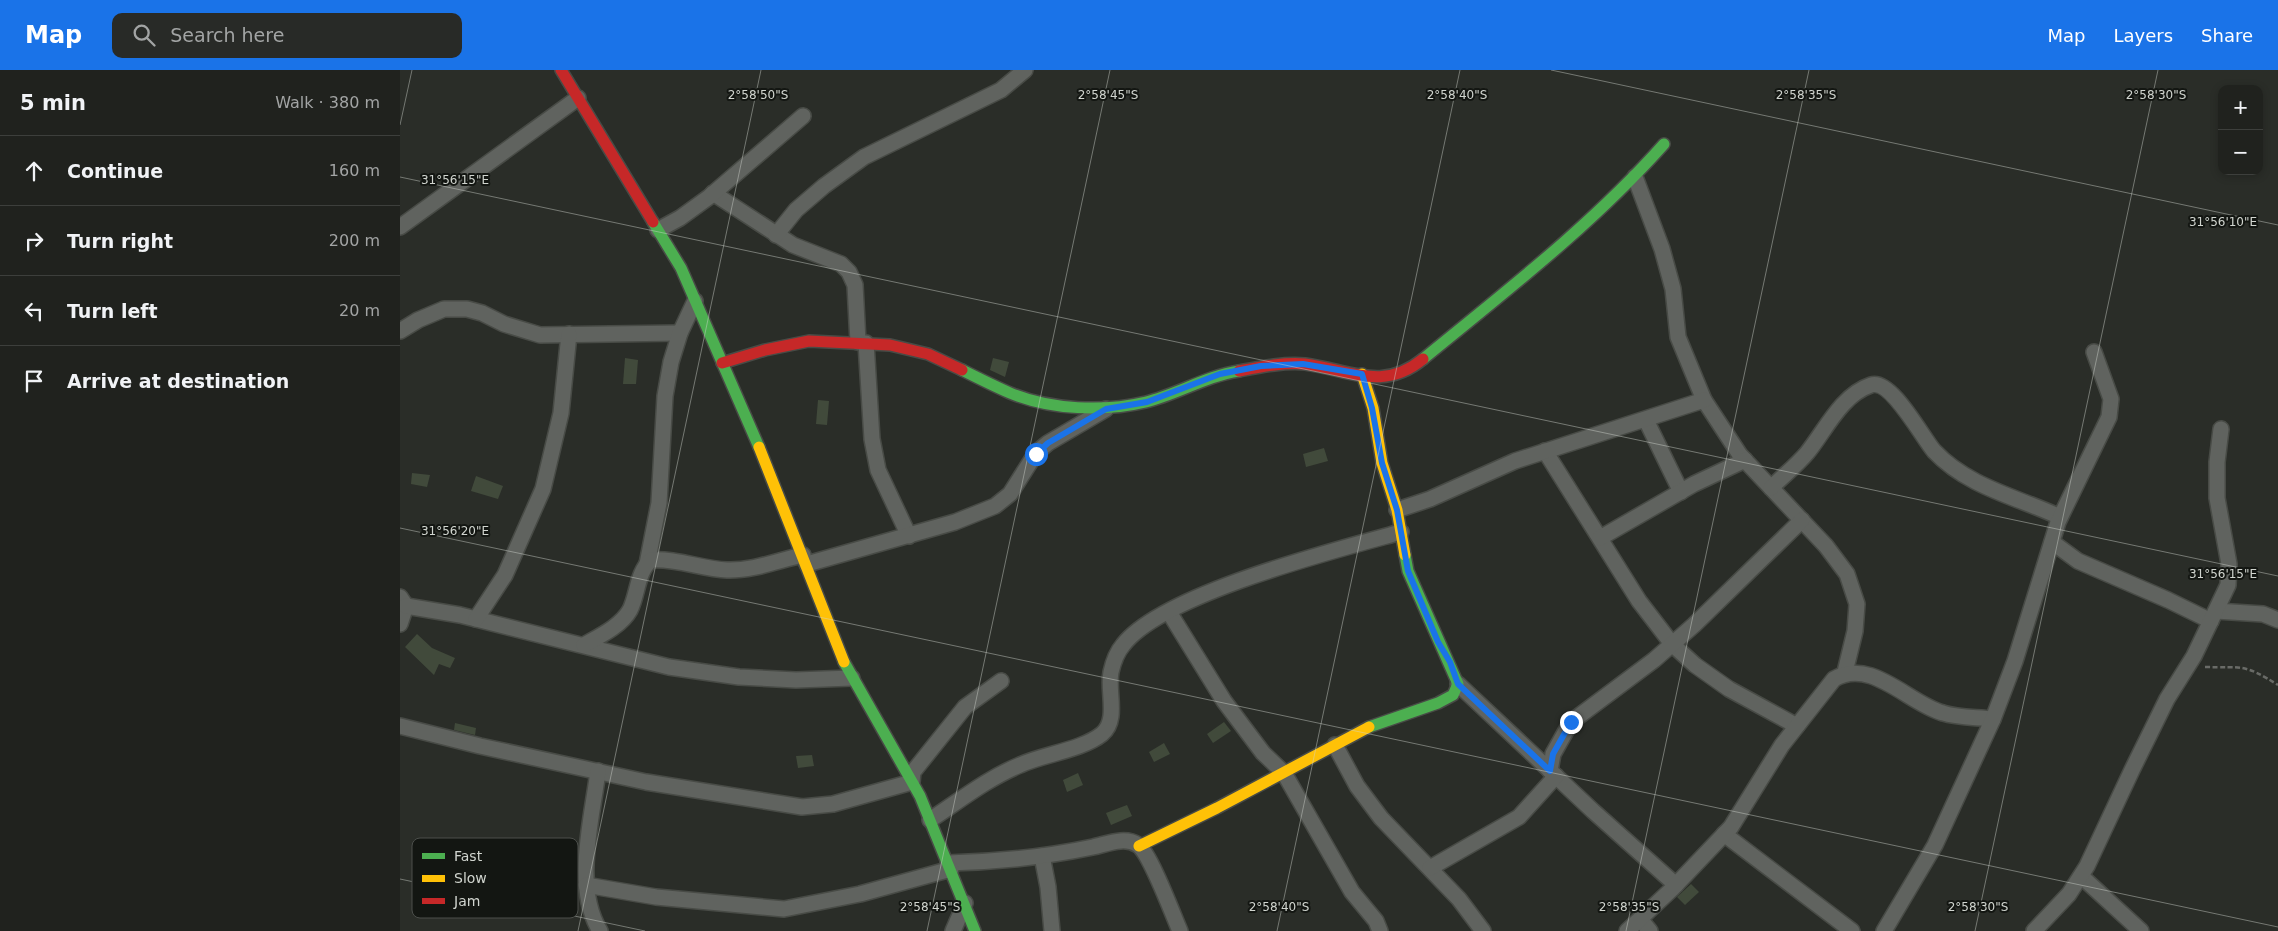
<!DOCTYPE html>
<meta charset="utf-8">
<style>
body{margin:0;font-family:"DejaVu Sans",sans-serif;background:#282a27;color:#f1f3f6}
.controls{position:absolute;right:15px;top:15px;display:grid;overflow:hidden;border-radius:10px;box-shadow:0 2px 8px #0003}
.controls button{width:45px;height:45px;display:grid;place-items:center;padding:0;border:0;border-bottom:1px solid #3d3f3c;background:#20221e;color:#f1f3f6;font:25px sans-serif}
.stop{position:absolute;width:15px;height:15px;margin:-11px;border:4px solid #1a73e8;border-radius:50%;background:#fff}
.stop.end{background:#1a73e8;border-color:#fff;box-shadow:0 1px 5px #0008}
.list{margin:0;padding:0;list-style:none}
h2{display:flex;justify-content:space-between;align-items:center;height:65px;margin:0;padding:0 20px;font-size:21px}
h2 small{font-size:16px;font-weight:400;color:#a2a4a4}
.list li{display:grid;grid-template-columns:32px 1fr auto;gap:15px;align-items:center;box-sizing:border-box;height:70px;padding:0 20px;border-top:1px solid #3d3f3c}
.list b{display:block;font-size:19px;white-space:nowrap}
.list em{font-size:16px;font-style:normal;color:#a2a4a4}
.icon{flex:none;width:28px;height:28px;fill:none;stroke:currentColor;stroke-width:2;stroke-linecap:round;stroke-linejoin:round}
.map{position:relative;flex:none;width:1878px;height:861px;overflow:hidden}
header{display:flex;align-items:center;gap:30px;box-sizing:border-box;height:70px;padding:0 25px;background:#1a73e8;color:#fff}
header strong{font-size:24px}
nav{display:flex;gap:28px;margin-inline-start:auto;font-size:18px}
.search{width:350px;height:45px;background:#282a27;display:flex;align-items:center;gap:12px;box-sizing:border-box;padding:0 18px;border-radius:10px;color:#a2a4a4;font-size:19px}
main{display:flex}
aside{flex:1;background:#20221e}
.map>svg:first-child{display:block}
.building{fill:#414a3b}
.lines{fill:none;stroke-linecap:round;stroke-linejoin:round}
.street-casing{stroke:#484b46;stroke-width:18}
.fast-casing{stroke:#484b46;stroke-width:14}
.slow-casing{stroke:#484b46;stroke-width:14}
.jam-casing{stroke:#484b46;stroke-width:14}
.path{stroke:#696b67;stroke-width:2.5;stroke-dasharray:5 2.5;stroke-linecap:butt}
.street{stroke:#60635f;stroke-width:15}
.fast{stroke:#4caf50;stroke-width:11}
.slow{stroke:#ffc107;stroke-width:11}
.jam{stroke:#c62828;stroke-width:11}
.route{stroke:#1a73e8;stroke-width:6}
.ticks{fill:none;stroke:#d1d5cf;stroke-width:1;stroke-opacity:0.45}
.key{fill:#131612;stroke:#4c4f4b;stroke-width:1}
.key-label{font-size:14px;fill:#d1d5cf}
.ticks-label{font-size:12px;text-anchor:middle;fill:#d1d5cf;stroke:#131612;stroke-width:4;stroke-linejoin:round;paint-order:stroke}
</style>
<header>
<strong>Map</strong>
<div class="search"><svg class="icon" aria-label="search" viewBox="0 0 24 24"><circle cx="10" cy="10" r="6"/><path d="M15 15l6 6"/></svg>Search here</div>
<nav><a>Map</a><a>Layers</a><a>Share</a></nav>
</header>
<main>
<aside>
<h2>5 min<small>Walk · 380 m</small></h2>
<ul class="list">
<li><svg class="icon" aria-label="ahead" viewBox="0 0 24 24"><path d="M12 20V5M6 11l6-6 6 6"/></svg><div><b>Continue</b></div><em>160 m</em></li>
<li><svg class="icon" aria-label="right" viewBox="0 0 24 24"><path d="M7 20v-9h11M14 6l5 5-5 5"/></svg><div><b>Turn right</b></div><em>200 m</em></li>
<li><svg class="icon" aria-label="left" viewBox="0 0 24 24"><path d="M17 20v-9H6M10 6l-5 5 5 5"/></svg><div><b>Turn left</b></div><em>20 m</em></li>
<li><svg class="icon" aria-label="arrive" viewBox="0 0 24 24"><path d="M6 21V4h12l-3 4 3 4H6"/></svg><div><b>Arrive at destination</b></div></li>
</ul>
</aside>
<div class="map">
<svg width="1878" height="861" viewBox="0 0 1878 861">
<rect width="100%" height="100%" fill="#2a2d28"/>
<g class="building">
<polygon points="225,288 238,290 236,314 223,314"/>
<polygon points="593,288 609,292 605,307 590,300"/>
<polygon points="418,330 429,331 427,355 416,354"/>
<polygon points="924,378 928,391 906,397 903,384"/>
<polygon points="12,403 30,405 27,417 11,414"/>
<polygon points="76,406 103,416 98,429 71,421"/>
<polygon points="17,564 32,578 55,588 50,598 39,594 34,605 5,577"/>
<polygon points="824,652 831,661 813,673 807,664"/>
<polygon points="55,653 76,658 75,665 54,660"/>
<polygon points="764,673 770,684 754,692 749,682"/>
<polygon points="412,685 414,696 398,698 396,686"/>
<polygon points="678,703 683,715 667,722 663,710"/>
<polygon points="727,735 732,746 711,755 706,743"/>
<polygon points="1291,814 1299,822 1285,835 1277,827"/>
</g>
<g class="lines">
<g class="street-casing">
<g id="street">
<polyline points="1235,107 1262,179 1273,219 1278,267 1304,330 1340,385 1426,476 1447,504 1457,534 1455,561 1445,602"/>
<polyline points="313,123 393,175 441,194 449,202 455,215 458,272"/>
<polyline points="0,157 178,28"/>
<polyline points="258,160 280,148 309,127 403,46"/>
<polyline points="376,165 396,140 424,116 464,87 601,20 625,0"/>
<polyline points="0,261 18,250 44,239 67,239 82,243 104,254 140,265 280,263"/>
<polyline points="466,273 472,369 478,400 509,466"/>
<polyline points="1246,350 1281,422"/>
<polyline points="1145,381 1239,531 1272,574 1295,595 1329,619 1397,656"/>
<path d="M1371 418C1383 406 1396 396 1407 383 1425 361 1441 325 1471 315 1491 308 1522 367 1534 381 1568 417 1617 427 1660 447"/>
<polyline points="997,440 1030,429 1115,391 1304,330"/>
<polyline points="1200,468 1294,414 1345,390"/>
<polyline points="1652,472 1678,491 1768,530 1811,551"/>
<polyline points="247,494 259,433 265,326 271,292 280,263 295,231"/>
<polyline points="407,494 555,452 595,436 610,424 636,383 648,373 706,339"/>
<polyline points="0,527 6,536 0,554"/>
<polyline points="6,536 60,545 269,597 339,607 396,610 452,608"/>
<polyline points="1816,541 1863,544 1878,550"/>
<polyline points="769,542 824,631 863,683 884,703 952,822 976,851 980,861"/>
<polyline points="76,549 105,505 143,419 161,343 169,264"/>
<path d="M184 575C200 566 221 556 230 540 238 524 237 502 251 490 276 488 302 499 327 500 353 501 379 490 403 485"/>
<polyline points="1058,614 1193,741 1276,815"/>
<polyline points="0,656 80,676 246,712 402,737 433,734 512,712 513,702 565,637 601,611"/>
<polyline points="935,675 957,716 981,748 1059,829 1083,861"/>
<path d="M198 701C192 750 173 817 200 861"/>
<polyline points="1150,701 1153,684 1171,652 1254,590 1294,555 1402,450"/>
<path d="M530 750C559 731 588 708 620 695 644 684 682 680 702 664 719 650 707 621 711 602 713 593 717 582 723 575 762 524 936 480 1001 462"/>
<polyline points="1324,764 1452,861"/>
<polyline points="642,786 648,817 652,861"/>
<path d="M548 793C597 792 645 787 693 777 707 774 725 766 738 775 750 783 773 845 780 861"/>
<polyline points="1030,798 1119,747 1156,706"/>
<polyline points="1681,806 1741,861"/>
<polyline points="186,815 256,827 384,839 460,824 551,799"/>
<polyline points="1240,849 1250,861"/>
<polyline points="553,861 565,833"/>
<path d="M1227 861 1272 819 1331 757 1382 675 1434 609C1471 587 1508 633 1543 643 1558 648 1577 647 1593 649"/>
<polyline points="1484,861 1535,775 1593,649 1615,591 1658,452 1709,347 1711,329 1694,282"/>
<polyline points="1634,861 1669,824 1687,796 1732,700 1767,629 1794,586 1828,515 1829,494 1817,428 1817,392 1821,359"/>
</g>
</g>
<g class="fast-casing">
<g id="fast">
<polyline points="253,152 281,198 359,377"/>
<path d="M1023 289C1106 221 1192 155 1264 74"/>
<path d="M562 300C578 308 594 316 610 323 651 340 704 342 746 332 778 324 806 306 839 301"/>
<polyline points="444,592 520,726 575,861"/>
<polyline points="969,657 1038,633 1053,625 1058,614 1008,501 1005,485"/>
</g>
</g>
<g class="slow-casing">
<g id="slow">
<polyline points="962,304 973,338 982,393 997,440 1005,485"/>
<polyline points="359,377 444,592"/>
<polyline points="739,776 817,738 969,657"/>
</g>
</g>
<g class="jam-casing">
<g id="jam">
<polyline points="161,0 253,152"/>
<polyline points="322,293 365,280 409,271 490,275 528,284 562,300"/>
<path d="M839 301C860 297 884 292 905 294 950 300 983 322 1023 289"/>
</g>
</g>
<path class="path" d="M1805 597C1843 598 1843 593 1878 615"/>
<use href="#street" class="street"/>
<use href="#fast" class="fast"/>
<use href="#slow" class="slow"/>
<use href="#jam" class="jam"/>
</g>
<g class="lines">
<polyline class="route" points="636,384 648,373 706,339 747,332 820,304 861,296 903,294 962,304 972,338 982,393 997,440 1008,501 1038,572 1050,592 1058,614 1150,701 1153,684 1171,652"/>
</g>
<path class="ticks" d="M1151 0 1878 155M0 55 12 0M0 107 1878 506M0 458 1878 857M0 809 245 861M178 861 361 0M527 861 710 0M877 861 1060 0M1226 861 1409 0M1575 861 1758 0"/>
<rect x="12" y="768" width="166" height="80" rx="8" class="key"/>
<rect x="22" y="783" width="23" height="6" fill="#4caf50"/>
<rect x="22" y="805" width="23" height="7" fill="#ffc107"/>
<rect x="22" y="828" width="23" height="6" fill="#c62828"/>
<g class="key-label">
<text x="54" y="791">Fast</text>
<text x="54" y="813">Slow</text>
<text x="54" y="836">Jam</text>
</g>
<g class="ticks-label">
<text x="358" y="29">2°58'50"S</text>
<text x="708" y="29">2°58'45"S</text>
<text x="1057" y="29">2°58'40"S</text>
<text x="1406" y="29">2°58'35"S</text>
<text x="1756" y="29">2°58'30"S</text>
<text x="55" y="114">31°56'15"E</text>
<text x="1823" y="156">31°56'10"E</text>
<text x="55" y="465">31°56'20"E</text>
<text x="1823" y="508">31°56'15"E</text>
<text x="530" y="841">2°58'45"S</text>
<text x="879" y="841">2°58'40"S</text>
<text x="1229" y="841">2°58'35"S</text>
<text x="1578" y="841">2°58'30"S</text>
</g>
</svg>
<div class="controls">
<button>+</button>
<button>−</button>
</div>
<div class="stop" style="left:636px;top:384px"></div>
<div class="stop end" style="left:1171px;top:652px"></div>
</div>
</main>
